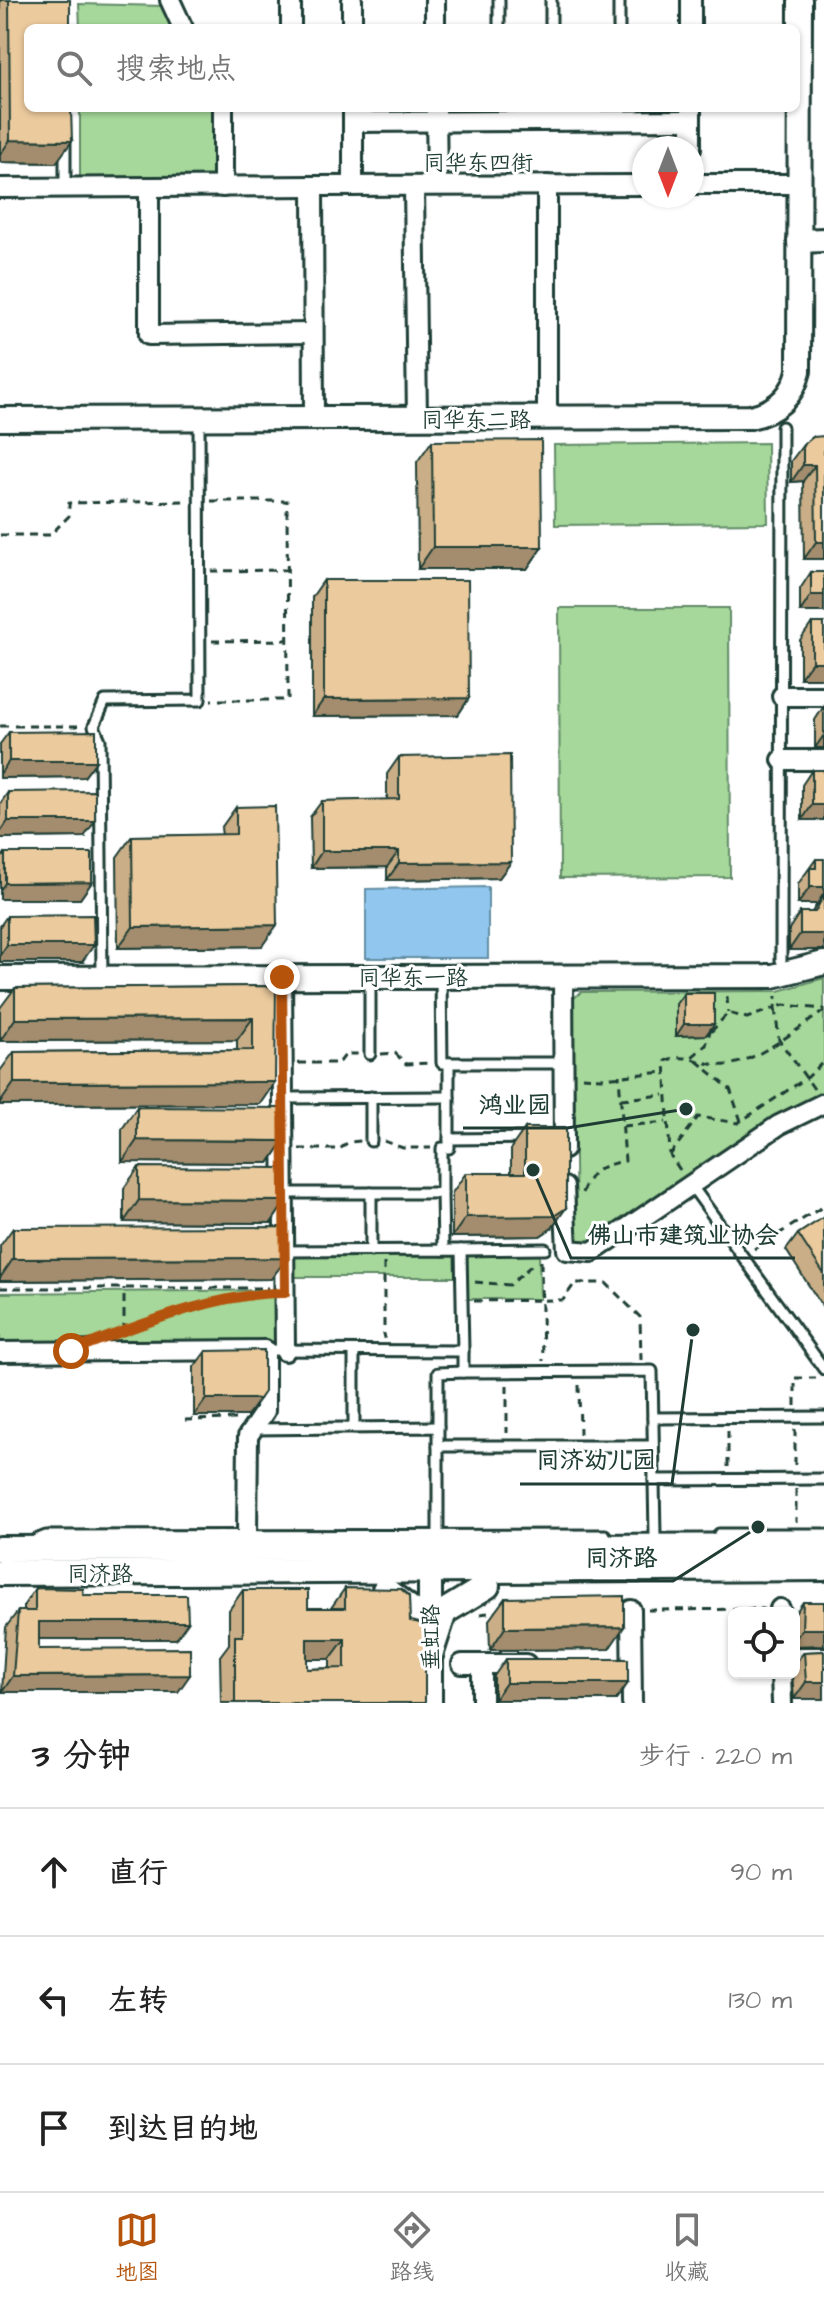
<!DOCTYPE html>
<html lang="zh">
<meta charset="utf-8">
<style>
body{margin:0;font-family:"Architects Daughter","LXGW WenKai TC",sans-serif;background:#f6f6f6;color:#222}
.controls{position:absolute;right:24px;bottom:24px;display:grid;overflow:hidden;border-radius:12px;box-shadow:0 2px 6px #0004}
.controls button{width:72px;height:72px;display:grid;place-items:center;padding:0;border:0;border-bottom:2px solid #e0e0e0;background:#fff;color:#222;font:40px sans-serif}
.compass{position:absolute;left:632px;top:136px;width:72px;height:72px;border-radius:50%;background:#fff;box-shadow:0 2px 6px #0004;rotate:180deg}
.stop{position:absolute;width:24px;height:24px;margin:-18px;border:6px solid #b45309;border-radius:50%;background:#fff}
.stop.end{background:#b45309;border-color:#fff;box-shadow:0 2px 8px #0008}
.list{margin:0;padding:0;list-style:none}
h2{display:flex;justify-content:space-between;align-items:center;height:104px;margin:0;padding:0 32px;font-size:34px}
h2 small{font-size:26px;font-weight:400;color:#767676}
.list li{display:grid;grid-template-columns:52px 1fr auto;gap:24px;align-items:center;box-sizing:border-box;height:128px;padding:0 32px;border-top:2px solid #e0e0e0}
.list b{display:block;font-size:30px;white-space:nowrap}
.list em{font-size:26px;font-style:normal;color:#767676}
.icon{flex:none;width:44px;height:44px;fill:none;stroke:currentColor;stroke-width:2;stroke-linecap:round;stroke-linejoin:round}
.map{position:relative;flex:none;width:824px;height:1703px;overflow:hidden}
.search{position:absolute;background:#fff;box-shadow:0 2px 6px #0004;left:24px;right:24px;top:24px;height:88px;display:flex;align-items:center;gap:20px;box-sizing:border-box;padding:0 28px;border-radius:12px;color:#767676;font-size:30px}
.sheet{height:488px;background:#fff}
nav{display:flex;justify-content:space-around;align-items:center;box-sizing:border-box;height:112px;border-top:2px solid #e0e0e0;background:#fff;font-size:22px;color:#767676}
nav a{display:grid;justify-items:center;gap:4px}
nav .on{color:#b45309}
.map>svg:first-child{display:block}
.green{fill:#a5d89a;stroke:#628a67;stroke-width:2}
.water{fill:#91c6ef;stroke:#638fa4;stroke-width:2}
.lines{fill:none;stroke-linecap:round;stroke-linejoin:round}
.service-casing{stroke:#1f3d34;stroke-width:15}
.minor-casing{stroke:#1f3d34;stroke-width:24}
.tertiary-casing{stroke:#1f3d34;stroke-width:28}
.secondary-casing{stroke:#1f3d34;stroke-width:30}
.path{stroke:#1f3d34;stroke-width:3;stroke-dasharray:8 6;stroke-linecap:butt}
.service{stroke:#fff;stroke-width:9}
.minor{stroke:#fff;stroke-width:18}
.tertiary{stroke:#fff;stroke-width:22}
.secondary{stroke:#fff;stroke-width:24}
.wall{fill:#caae87;stroke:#1f3d34;stroke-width:2;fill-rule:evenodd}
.shaded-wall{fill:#a48d6e;stroke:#1f3d34;stroke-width:2}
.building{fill:#ebca9d;stroke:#1f3d34;stroke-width:2;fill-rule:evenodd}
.route{stroke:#b45309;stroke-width:10}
.labels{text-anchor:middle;stroke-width:6;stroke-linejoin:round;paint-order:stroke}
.street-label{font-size:22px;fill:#1f3d34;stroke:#fff}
.leader{fill:none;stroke:#1f3d34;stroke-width:3}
.callout-dot{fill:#1f3d34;stroke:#fff;stroke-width:3}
.callout-label{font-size:24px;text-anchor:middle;font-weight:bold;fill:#1f3d34;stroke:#fff;stroke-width:6;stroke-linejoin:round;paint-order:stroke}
</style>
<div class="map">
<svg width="824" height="1703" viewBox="0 0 824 1703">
<rect width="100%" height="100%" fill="#fff"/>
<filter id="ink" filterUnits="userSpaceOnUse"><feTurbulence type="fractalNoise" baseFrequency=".0125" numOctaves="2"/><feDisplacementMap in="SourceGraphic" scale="16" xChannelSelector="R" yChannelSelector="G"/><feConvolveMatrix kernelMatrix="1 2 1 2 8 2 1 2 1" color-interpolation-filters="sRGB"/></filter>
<g filter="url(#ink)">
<g class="green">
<polygon points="79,4 166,6 172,28 80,28"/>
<polygon points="80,108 216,108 215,179 80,181"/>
<polygon points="767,443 768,523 555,525 554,445"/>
<polygon points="559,608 729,608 730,877 560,878"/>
<polygon points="824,978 824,1097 591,1246 581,1246 576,1241 573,999 581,992 779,991"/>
<polygon points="539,1251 540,1299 465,1299 464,1252"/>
<rect x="289" y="1254" width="168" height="23"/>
<polygon points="279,1290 280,1345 0,1346 0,1293"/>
</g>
<polygon class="water" points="488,887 488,958 366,958 366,889"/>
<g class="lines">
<g class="service-casing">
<g id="service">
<polyline points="499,0 499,28"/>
<polyline points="551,0 551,28"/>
<polyline points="619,0 619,28"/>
<polyline points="65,139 65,188"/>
<polyline points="781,960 782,427"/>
<polyline points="102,977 100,740 94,726 105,701 200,700 199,419"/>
<polyline points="370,977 370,1054"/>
<polyline points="449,1063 555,1063"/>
<polyline points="371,1097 371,1141"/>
<polyline points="283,1098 449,1097"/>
<polyline points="449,1139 530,1138"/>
<polyline points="691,1185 824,1369"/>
<polyline points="284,1193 371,1193"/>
<polyline points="442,1193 443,1250"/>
<polyline points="461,1250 545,1249"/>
<polyline points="371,1251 371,1193 442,1193 442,1148 449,1148 449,1063 442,1063 441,977"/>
<polyline points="265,1350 463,1351 461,1250 285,1251"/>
<polyline points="354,1351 354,1428"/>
<polyline points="463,1351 463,1372 652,1371 655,1535"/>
<polyline points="653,1418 824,1417"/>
<polyline points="438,1427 438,1373 463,1372"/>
<polyline points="253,1429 438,1427 438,1535"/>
<polyline points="438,1446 653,1446"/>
<polyline points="654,1480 824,1479"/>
<polyline points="719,1534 824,1534"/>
<polyline points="36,1540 46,1536 605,1535"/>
</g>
</g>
<g class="minor-casing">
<g id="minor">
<polyline points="170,0 183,28"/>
<polyline points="291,0 291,28"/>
<polyline points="352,0 352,28"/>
<polyline points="435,0 435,28"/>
<polyline points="691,0 691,28"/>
<polyline points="223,108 223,187"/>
<polyline points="353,108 353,186"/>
<polyline points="436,108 437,185"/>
<polyline points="691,111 691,148"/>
<polyline points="353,122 691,120"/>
<polyline points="692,184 800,184"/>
<polyline points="547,185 547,419"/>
<polyline points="414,186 417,419"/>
<polyline points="0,188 313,186"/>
<polyline points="149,188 149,335 313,333"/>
<polyline points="314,420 313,186 644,185"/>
<polyline points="782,696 824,696"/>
<polyline points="782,760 824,760"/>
<polyline points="563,976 564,1149"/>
<polyline points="282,977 285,1351"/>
<polyline points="564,1187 567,1250 592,1252 779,1125 824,1103"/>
<polyline points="0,1352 265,1350 265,1411 248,1436 247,1535"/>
<polyline points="780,1609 781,1613"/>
<polyline points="631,1610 632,1703"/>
<polyline points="794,1657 824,1657"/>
<polyline points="462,1664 526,1664"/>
<polyline points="482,1664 482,1703"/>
<polyline points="781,1673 782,1703"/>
</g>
</g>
<g class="tertiary-casing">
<g id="tertiary">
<polyline points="799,241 824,240"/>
<path d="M0 419 750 417C775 412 793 397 799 371L800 0"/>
<polyline points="0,978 773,976 824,963"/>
<polyline points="430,1572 430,1703"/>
</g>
</g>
<g class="secondary-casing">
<g id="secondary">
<polyline points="0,1549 824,1546"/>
<polyline points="0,1573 824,1568"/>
<polyline points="385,1590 413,1611 430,1655"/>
<polyline points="430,1655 444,1612 487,1586"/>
</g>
</g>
<g class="path">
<polyline points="211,501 287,501 288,700 211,700"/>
<polyline points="0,535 50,535 69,516 69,503 187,501"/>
<polyline points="211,571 288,570"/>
<polyline points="212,641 288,640"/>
<polyline points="0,726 82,726"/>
<polyline points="727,996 728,1013"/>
<polyline points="711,1028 706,1045 692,1057 730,1089 741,1121"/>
<polyline points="711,1032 728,1013 747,1018 775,1008 776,996"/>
<polyline points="381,1054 395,1053 406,1064 430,1063"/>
<polyline points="298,1063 339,1063 346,1054 358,1054"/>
<polyline points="582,1077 602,1078 664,1072"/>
<polyline points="814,1089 779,1040 775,1008 784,1005 824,1009"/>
<polyline points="621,1099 664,1095"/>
<polyline points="623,1126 666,1122"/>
<polyline points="384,1141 403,1148 431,1148"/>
<polyline points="299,1149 340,1149 348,1142 361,1141"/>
<polyline points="670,1155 698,1117 738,1123 808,1077 824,1061"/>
<path d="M680 1170 670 1155 665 1061C687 1051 704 1067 726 1065 755 1063 800 1027 824 1011"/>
<path d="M582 1193C590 1170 602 1165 625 1161L619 1075"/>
<polyline points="754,1249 824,1206"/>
<polyline points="541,1261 543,1361"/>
<polyline points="384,1263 384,1339"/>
<polyline points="475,1282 510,1285 534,1263"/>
<polyline points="0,1288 268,1288"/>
<polyline points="474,1301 563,1300 575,1283 606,1283 640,1317 641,1360"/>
<polyline points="124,1332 124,1288"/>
<polyline points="120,1333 215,1303 266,1293"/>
<polyline points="507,1385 507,1433"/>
<polyline points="579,1385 580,1434"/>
<polyline points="795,1406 795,1378 816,1378"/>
<polyline points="185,1420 237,1419"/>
<polyline points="795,1429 795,1466"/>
<polyline points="728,1431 728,1467"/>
<polyline points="796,1489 796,1522"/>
<polyline points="648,1610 764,1609"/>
<polyline points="480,1614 496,1612"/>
</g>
<use href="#service" class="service"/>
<use href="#minor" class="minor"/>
<use href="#tertiary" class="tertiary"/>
<use href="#secondary" class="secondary"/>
</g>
<g class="wall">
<polygon points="0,0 70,0 56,163 0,162"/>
<polygon points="813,437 824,559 804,559 803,481 791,482 791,461 803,445"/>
<polygon points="432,441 542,547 527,569 418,569 417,462"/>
<polygon points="811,572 824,612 800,612 800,589"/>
<polygon points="324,580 469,698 458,715 312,716 312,597"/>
<polygon points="812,623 824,678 800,678 800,640"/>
<polygon points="824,706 824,748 815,748 815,720"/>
<polygon points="9,732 96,761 84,777 0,778 0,744"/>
<polygon points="399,757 511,862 499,878 387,880 387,867 311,868 310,817 322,801 387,800 387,774"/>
<polygon points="812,770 824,820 802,820 802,785"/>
<polygon points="8,792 84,837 0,838 0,804"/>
<polygon points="236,807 262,946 118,948 117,857 132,836 222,835 221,828"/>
<polygon points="5,853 92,882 80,899 0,899 0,860"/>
<polygon points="816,859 824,859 824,950 789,950 789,929 800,912 812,912 817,904 798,904 798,884"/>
<polygon points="7,916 82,962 0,962 0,926"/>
<polygon points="276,986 260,1104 0,1105 0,1071 14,1052 237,1050 237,1040 0,1041 0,1008 15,988"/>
<polygon points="684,993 714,1024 706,1035 676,1036 676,1004"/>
<polygon points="137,1107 284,1141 269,1163 122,1162 122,1129"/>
<polygon points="525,1128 552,1228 540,1236 452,1237 452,1193 466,1173 511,1173 511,1148"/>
<polygon points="139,1167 286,1201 271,1223 124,1222 124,1188"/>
<polygon points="824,1217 824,1309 786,1250 798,1234"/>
<polygon points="13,1228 271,1279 0,1281 0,1246"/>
<polygon points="206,1351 247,1416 194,1416 194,1367"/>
<polygon points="35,1588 83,1595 176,1639 39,1639 39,1649 178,1692 2,1692 6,1627 18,1611 24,1611 24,1605"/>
<path d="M345 1588 410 1621 425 1703H221L220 1656 229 1644V1610L243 1590 308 1608H331ZM307 1659H330V1668L307 1669Z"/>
<polygon points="505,1598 609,1649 490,1650 489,1620"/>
<polygon points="803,1602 824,1602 824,1645 794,1646 794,1615"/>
<polygon points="824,1651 824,1699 794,1699 792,1673 794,1673 794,1665 804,1652"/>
<polygon points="506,1659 628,1683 616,1700 494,1700 494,1676"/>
</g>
<g class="shaded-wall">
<polygon points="10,140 72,141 56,163 0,162 0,155"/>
<polygon points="803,465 815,465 803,481 791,482"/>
<polygon points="816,542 824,542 824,559 804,559"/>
<polygon points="433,547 542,547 527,569 418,569"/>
<polygon points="811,595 824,595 824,612 800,612"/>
<polygon points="812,662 824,662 824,678 800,678"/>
<polygon points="469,698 458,715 312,716 324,699"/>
<polygon points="824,735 824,748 815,748"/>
<polygon points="9,761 96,761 84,777 0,778 0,774"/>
<polygon points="812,805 824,805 824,820 802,820"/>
<polygon points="8,821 95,821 84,837 0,838 0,833"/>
<polygon points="322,851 399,851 387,867 311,868"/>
<polygon points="511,862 499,878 387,880 399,863"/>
<polygon points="92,882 80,899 0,899 0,890 5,883"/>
<polygon points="810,887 824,887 824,893 817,904 798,904"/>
<polygon points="277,925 262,946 118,948 133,927"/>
<polygon points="800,934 824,934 824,950 789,950"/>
<polygon points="7,945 94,945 82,962 0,962 0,955"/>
<polygon points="253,1018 237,1040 0,1041 15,1019"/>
<polygon points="684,1024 714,1024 706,1035 676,1036"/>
<polygon points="275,1082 260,1104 0,1105 0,1103 14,1083"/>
<polygon points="137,1140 284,1141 269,1163 122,1162"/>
<polygon points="139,1200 286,1201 271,1223 124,1222"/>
<polygon points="566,1208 552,1228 540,1236 452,1237 466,1217"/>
<polygon points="287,1258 271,1279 0,1281 0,1278 13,1259"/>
<polygon points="206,1399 259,1399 247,1416 194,1416"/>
<polygon points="39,1622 188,1622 176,1639 28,1639"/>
<polygon points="624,1627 609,1649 490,1650 505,1628"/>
<polygon points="802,1629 824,1629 824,1645 794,1646 794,1641"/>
<polygon points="307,1639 345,1639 330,1659 293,1659"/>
<polygon points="190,1675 178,1692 2,1692 13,1676"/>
<polygon points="806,1682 824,1682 824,1699 794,1699"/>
<polygon points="506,1683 628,1683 616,1700 494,1700"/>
</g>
<g class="building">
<polygon points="9,0 70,0 70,28 28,28 28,108 71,108 72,141 10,140"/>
<polygon points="824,436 824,542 816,542 815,465 803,465 803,445 813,437"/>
<polygon points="541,440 542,547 433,547 432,441"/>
<rect x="811" y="572" width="13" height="23"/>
<polygon points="324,580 468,580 469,698 324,699"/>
<rect x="812" y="623" width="12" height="39"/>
<polygon points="96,731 96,761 9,761 9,732"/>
<polygon points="510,755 511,862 399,863 399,851 322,851 322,801 399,799 399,757"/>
<rect x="812" y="770" width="12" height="35"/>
<polygon points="95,791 95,821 8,821 8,792"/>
<polygon points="275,806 277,925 133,927 132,836 236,834 236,807"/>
<polygon points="5,853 92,853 92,882 5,883"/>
<polygon points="816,859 824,859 824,887 810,887 810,868 816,868"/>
<polygon points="824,895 824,934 800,934 800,912 815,912"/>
<polygon points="93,915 94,945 7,945 7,916"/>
<polygon points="276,986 275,1082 14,1083 14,1052 253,1050 253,1018 15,1019 15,988"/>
<rect x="684" y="993" width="30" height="31"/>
<polygon points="137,1107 284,1108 284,1141 137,1140"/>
<polygon points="525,1128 566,1128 566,1208 554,1216 466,1217 466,1173 525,1173"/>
<polygon points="139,1167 286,1168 286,1201 139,1200"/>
<polygon points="824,1217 824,1274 798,1234"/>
<polygon points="286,1227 287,1258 13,1259 13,1228"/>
<polygon points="264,1350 264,1392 259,1399 206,1399 206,1351"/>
<polygon points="35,1588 83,1589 83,1595 187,1595 188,1622 39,1622 39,1649 190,1648 190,1675 13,1676 18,1611 35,1611"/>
<path d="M345 1588 401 1589 409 1596 410 1621 425 1624V1703H235V1636H243V1590H308V1608H345ZM307 1639H345V1668L307 1669Z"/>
<polygon points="624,1596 624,1627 505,1628 505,1598"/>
<polygon points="803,1602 824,1602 824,1629 802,1629"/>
<polygon points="824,1651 824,1682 806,1682 804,1652"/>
<rect x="506" y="1659" width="122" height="24"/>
</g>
</g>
<g class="lines" filter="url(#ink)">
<path class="route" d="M71 1351C135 1327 217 1292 285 1293L282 977"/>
</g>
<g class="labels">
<g class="street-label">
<text x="478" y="170">同华东四街</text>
<text x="476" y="427">同华东二路</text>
<text x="413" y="985">同华东一路</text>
<text x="100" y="1581">同济路</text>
<text transform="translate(430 1637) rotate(-90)" y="8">垂虹路</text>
</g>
</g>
<path class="leader" d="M686 1109L567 1128H463M533 1170L571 1258H795M693 1330L672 1484H520M758 1527L673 1581H569"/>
<g class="callout-dot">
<circle cx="686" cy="1109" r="8"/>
<circle cx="533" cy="1170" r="8"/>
<circle cx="693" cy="1330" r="8"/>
<circle cx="758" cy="1527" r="8"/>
</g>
<g class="callout-label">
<text x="515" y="1113">鸿业园</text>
<text x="683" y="1243">佛山市建筑业协会</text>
<text x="596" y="1468">同济幼儿园</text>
<text x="621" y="1566">同济路</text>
</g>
</svg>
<div class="controls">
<button><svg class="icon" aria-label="locate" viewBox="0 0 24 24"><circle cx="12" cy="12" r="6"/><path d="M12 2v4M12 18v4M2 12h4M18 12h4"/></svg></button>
</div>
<svg class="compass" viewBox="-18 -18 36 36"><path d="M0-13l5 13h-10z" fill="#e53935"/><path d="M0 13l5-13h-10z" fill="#767676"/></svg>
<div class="stop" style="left:71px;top:1351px"></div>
<div class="stop end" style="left:282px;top:977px"></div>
<div class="search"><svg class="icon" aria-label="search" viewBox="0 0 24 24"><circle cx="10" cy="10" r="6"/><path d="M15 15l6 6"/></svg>搜索地点</div>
</div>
<section class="sheet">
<h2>3 分钟<small>步行 · 220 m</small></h2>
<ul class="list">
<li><svg class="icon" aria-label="ahead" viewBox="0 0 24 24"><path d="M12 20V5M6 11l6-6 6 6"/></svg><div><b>直行</b></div><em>90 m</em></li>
<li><svg class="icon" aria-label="left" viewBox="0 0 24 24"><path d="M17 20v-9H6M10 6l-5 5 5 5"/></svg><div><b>左转</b></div><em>130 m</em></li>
<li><svg class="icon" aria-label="arrive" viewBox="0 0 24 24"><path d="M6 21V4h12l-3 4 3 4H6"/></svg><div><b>到达目的地</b></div></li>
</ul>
</section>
<nav>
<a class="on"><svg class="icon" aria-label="map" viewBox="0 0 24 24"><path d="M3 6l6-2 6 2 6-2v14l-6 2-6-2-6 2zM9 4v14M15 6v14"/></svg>地图</a>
<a><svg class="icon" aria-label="directions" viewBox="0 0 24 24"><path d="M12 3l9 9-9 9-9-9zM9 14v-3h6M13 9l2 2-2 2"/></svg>路线</a>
<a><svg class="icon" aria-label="saved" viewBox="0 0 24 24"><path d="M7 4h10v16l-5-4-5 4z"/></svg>收藏</a>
</nav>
